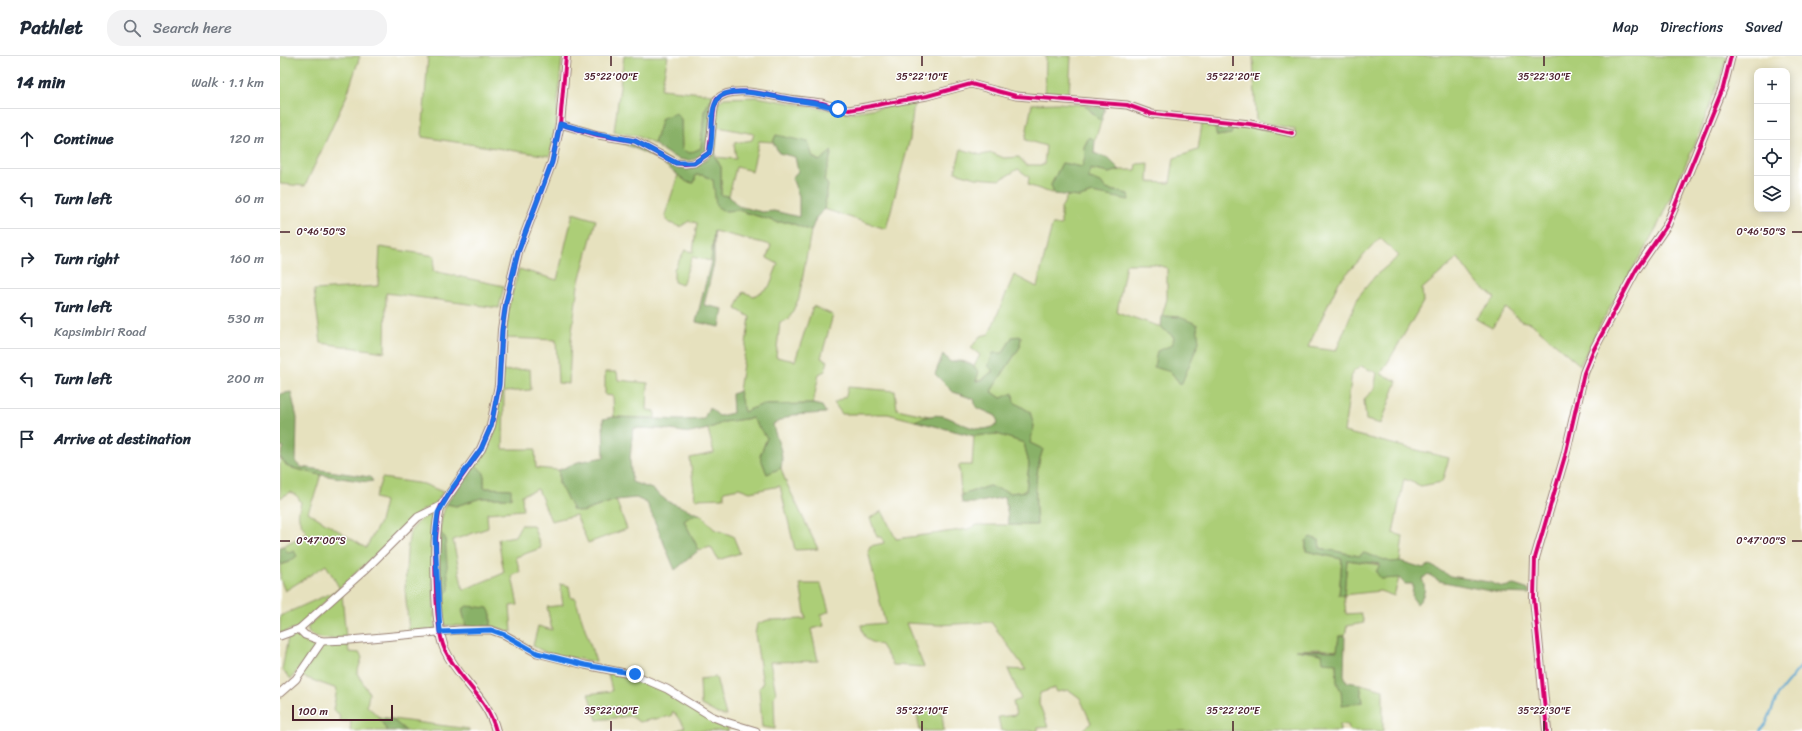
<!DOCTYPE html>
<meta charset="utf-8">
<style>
body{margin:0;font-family:Sriracha,sans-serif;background:#f2f2f3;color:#1f2937}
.controls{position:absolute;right:12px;top:12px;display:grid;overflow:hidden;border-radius:8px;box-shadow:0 2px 10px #0003}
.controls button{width:36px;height:36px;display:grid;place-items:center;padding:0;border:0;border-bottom:1px solid #e0e1e3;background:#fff;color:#1f2937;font:20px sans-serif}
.scale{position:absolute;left:12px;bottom:10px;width:101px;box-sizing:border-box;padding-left:4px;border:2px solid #4a1f2b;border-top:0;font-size:11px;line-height:14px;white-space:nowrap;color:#4a1f2b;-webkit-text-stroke:3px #fff;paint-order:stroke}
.stop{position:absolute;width:12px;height:12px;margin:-9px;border:3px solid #1a73e8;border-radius:50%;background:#fff}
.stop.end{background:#1a73e8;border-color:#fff;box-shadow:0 1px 4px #0008}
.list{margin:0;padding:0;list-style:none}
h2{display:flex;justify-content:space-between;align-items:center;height:52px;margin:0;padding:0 16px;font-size:17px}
h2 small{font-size:13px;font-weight:400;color:#747a83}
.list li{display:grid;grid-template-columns:26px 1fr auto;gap:12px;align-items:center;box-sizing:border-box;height:60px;padding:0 16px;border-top:1px solid #e0e1e3}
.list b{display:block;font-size:15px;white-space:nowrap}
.list p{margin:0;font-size:13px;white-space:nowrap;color:#747a83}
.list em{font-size:13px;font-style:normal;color:#747a83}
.icon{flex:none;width:22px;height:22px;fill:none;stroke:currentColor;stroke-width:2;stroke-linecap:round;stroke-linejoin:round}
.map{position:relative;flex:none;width:1522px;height:675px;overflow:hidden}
header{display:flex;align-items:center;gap:24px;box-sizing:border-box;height:56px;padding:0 20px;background:#fff;border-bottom:1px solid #e0e1e3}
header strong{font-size:19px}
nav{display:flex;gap:22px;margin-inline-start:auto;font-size:14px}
.search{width:280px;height:36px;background:#f2f2f3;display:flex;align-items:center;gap:10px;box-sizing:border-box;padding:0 14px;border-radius:16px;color:#747a83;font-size:15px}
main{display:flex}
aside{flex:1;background:#fff}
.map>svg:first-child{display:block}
.green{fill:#acce77;stroke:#7b7651;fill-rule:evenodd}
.forest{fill:#89b168;stroke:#6a684a}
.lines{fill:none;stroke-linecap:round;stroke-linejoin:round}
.stream{stroke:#59a6d2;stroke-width:2}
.minor-casing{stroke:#988074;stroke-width:9}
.tertiary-casing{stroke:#988074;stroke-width:10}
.minor{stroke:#fff;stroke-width:7}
.tertiary{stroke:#fff;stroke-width:8}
.cycleway-casing{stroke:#fff;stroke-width:6}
.cycleway{stroke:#d6006c;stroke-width:4}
.route{stroke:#1a73e8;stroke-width:5}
.ticks{fill:none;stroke:#4a1f2b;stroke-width:1.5}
.ticks-label{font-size:10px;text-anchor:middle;fill:#4a1f2b;stroke:#fff;stroke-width:3;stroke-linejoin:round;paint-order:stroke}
</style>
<header>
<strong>Pathlet</strong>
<div class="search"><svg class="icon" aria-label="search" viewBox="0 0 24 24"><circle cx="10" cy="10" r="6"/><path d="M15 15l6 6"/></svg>Search here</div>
<nav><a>Map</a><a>Directions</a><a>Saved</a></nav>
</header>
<main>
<aside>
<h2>14 min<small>Walk · 1.1 km</small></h2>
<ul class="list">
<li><svg class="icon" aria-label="ahead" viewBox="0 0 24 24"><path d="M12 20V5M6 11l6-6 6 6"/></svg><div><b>Continue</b></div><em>120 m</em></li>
<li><svg class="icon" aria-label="left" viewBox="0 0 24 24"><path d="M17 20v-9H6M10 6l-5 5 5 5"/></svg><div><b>Turn left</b></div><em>60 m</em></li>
<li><svg class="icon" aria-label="right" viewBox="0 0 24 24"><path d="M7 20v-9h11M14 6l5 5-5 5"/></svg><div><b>Turn right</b></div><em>160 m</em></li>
<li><svg class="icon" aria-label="left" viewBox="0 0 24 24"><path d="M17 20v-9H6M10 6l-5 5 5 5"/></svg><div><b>Turn left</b><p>Kapsimbiri Road</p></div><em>530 m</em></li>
<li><svg class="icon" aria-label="left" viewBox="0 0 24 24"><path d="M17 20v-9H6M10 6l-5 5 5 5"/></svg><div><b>Turn left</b></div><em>200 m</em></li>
<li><svg class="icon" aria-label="arrive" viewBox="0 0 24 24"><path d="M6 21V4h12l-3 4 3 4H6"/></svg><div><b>Arrive at destination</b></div></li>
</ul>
</aside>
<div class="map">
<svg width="1522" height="675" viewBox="0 0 1522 675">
<rect width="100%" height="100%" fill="#fff"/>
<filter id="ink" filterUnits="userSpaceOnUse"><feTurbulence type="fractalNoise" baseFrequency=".025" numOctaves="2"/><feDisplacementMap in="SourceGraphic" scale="8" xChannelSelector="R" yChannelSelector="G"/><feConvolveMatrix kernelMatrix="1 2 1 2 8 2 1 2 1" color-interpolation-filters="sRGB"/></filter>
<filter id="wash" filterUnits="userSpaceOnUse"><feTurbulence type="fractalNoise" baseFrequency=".012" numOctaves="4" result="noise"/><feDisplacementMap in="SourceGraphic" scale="16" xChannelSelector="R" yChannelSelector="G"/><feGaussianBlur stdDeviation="0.9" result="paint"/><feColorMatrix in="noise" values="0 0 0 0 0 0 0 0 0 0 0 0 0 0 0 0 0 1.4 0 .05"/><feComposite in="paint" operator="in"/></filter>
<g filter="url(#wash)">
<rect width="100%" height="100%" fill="#e6e1be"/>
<g class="green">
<polygon points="0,0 80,0 67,39 25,130 0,128"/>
<polygon points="148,0 282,0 276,68 270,100 142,81"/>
<polygon points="344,0 388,0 381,33 433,38 424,56 421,92 410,98 402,94 401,64 382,62 374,88 357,80 334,76"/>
<polygon points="766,0 791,0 789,40 765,39"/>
<path d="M973 0H1447L1445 8 1419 79 1377 171 1321 267 1300 309 1251 267 1241 265 1226 252 1212 272 1196 263 1215 242 1194 224 1178 202 1142 233 1143 246 1101 318 1117 325 1101 368 1086 364 1084 343 1094 334 1097 317 1081 310 1072 317 1064 376 1169 402 1162 426 1141 430 1124 423 1113 477 1123 480 1120 505 1111 507 1084 497 1079 500 1040 492 1039 484 1030 482 1026 485V495L1062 503 1059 539H1064L1067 504 1100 509 1119 522 1114 540 1100 535 1064 539 1066 558 1081 557 1084 567 1067 570 1065 580H1059L1057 595 1037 593 1018 594 1042 598 1056 607C1057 636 1058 633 1083 645L1080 628 1103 634V675H1070L1068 669 1060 668V675H802L811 667 800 642 789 634 777 636 775 632 760 637 759 647 768 671 758 672V675H721L718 661 736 659 733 646 741 643 728 613 746 614 711 566 659 569 626 567 644 611 613 609 601 589C587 585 584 583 581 569L605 567 588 495 590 490 604 487 602 481H597L590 462 602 455 616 483 688 473 697 469H757C755 443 754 418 763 393L750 387 754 370 750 356 734 346 721 342 711 335 740 291 741 281H732C723 296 715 321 696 325L698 316 694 310 700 299 691 292 700 280 709 278 734 219 757 231 772 169H781V153L787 140 800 141 812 137 848 138 826 133 821 126 808 123 810 113 829 117 840 114H856L857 108 869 107 868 126 890 127 894 102 918 94 922 68 934 69 937 80 951 78 954 70 979 72 1014 80 1015 73 976 65ZM1100 182 1119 200 1095 220 1078 241 1056 295 1028 291 1059 226ZM846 208H874L887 212V243L882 260 899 261 901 329 891 316 892 289 894 281 881 271 837 256Z"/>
<polygon points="477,41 567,57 634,46 630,83 606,173 544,153 548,129 544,124 552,95 540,105 496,79 493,86 479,85 472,115 456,111 449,140 441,139 441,111 435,101 456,103 454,87 472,84 474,78 438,71 435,66 438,47 444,42"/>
<polygon points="777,47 805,49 821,66 815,84 809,81 804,91 805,101 802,111 782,107 771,129 774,138 748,129 749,121 738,113 720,124 696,122 675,116 681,93 701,99 712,97 724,102 739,101 746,109 764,109 766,90 745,84 752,48"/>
<polygon points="398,119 407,126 414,127 416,119 423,119 433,124 444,155 458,154 497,166 509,166 531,175 519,242 509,263 500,266 496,301 515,305 533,250 553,259 541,302 548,305 545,315 539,318 533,348 481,349 464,356 459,335 470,261 456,253 463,236 474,240 489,231 498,208 487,202 491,189 434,175 431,205 412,201 402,229 394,226 394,213 405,194 413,196 417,167 409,165 400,171 388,166 385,159"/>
<polygon points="293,157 316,164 298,229 291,284 289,328 278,327 276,284 225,282 229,249 239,213 277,224"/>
<polygon points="100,191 155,200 153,215 224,230 219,252 106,237 105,296 41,287 34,234 98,230"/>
<path d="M250 313 251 334 224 336 223 393H255L256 412 279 414V428L303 456 336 444 347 473 308 487 296 459 271 465 258 433 242 439 243 454 207 457 208 472 173 484 183 534 224 517 218 483 235 480 241 469H253L261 492 236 501 240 516 232 520 238 549 230 550 232 576 211 570V558L182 553 186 570 162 569V540L169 534C164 506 153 474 167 448L176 450 201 442H231L230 433 204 432V417L196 409 206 393 215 368 223 315Z"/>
<polygon points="325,316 337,316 338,324 368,327 367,354 375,355 375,362 334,361 333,340 325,339"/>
<polygon points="568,331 615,335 617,353 649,360 635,365 608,358 562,358 554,347 566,340"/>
<polygon points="472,362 487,382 480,400 487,418 501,412 505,424 538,493 515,494 500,430 470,436 459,432 444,435 444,442 415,443 410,402 434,397 428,373 444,366"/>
<polygon points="717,378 744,387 749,408 746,435 730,437 709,430 681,439 679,409 692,409 694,380"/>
<path d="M0 401 8 411 41 419 35 438 28 456 86 492 100 466 105 445 95 442 102 422 144 428 163 436 156 447 141 455 17 572 0 577V560L60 533 46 509 5 535 0 523V509L9 506 8 497 3 490 27 477C19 465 16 462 21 447L18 441 11 436 0 442Z"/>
<polygon points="154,457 151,487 155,573 129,576 125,533 127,495 130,476 140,464"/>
<polygon points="421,459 434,473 453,480 460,497 438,504 431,491 419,494 404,465 411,460"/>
<polygon points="280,528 289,530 291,542 295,542 316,606 267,597 253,590 258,570 272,574 267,551 283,549"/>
<polygon points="520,528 541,528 549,555 541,559 544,570 531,573 538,605 490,606 496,637 494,641 495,673 482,671 479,632 483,628 475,578 477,568 488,564 526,563"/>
<path d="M62 538 66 582C53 582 38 586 28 576V570Z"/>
<polygon points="21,579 36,586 36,590 11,623 2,614 8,581"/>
<polygon points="44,589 68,589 69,596 80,597 82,602 77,617 89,637 87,650 99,661 107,675 70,675 71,665 60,665 59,658 53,654 57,633 21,620"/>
<polygon points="328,617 353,621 384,634 448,672 448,675 395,675 405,671 393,655 391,660 359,666 351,660 317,664 308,638 332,635"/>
<polygon points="436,621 446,660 438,658 421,649 420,623"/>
<polygon points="636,652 662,657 664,675 640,675"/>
<polygon points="112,663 189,673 189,675 126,675"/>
</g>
<g class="forest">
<path d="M433 38 428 92C412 115 391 101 374 88L382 62 396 57 401 63 402 94 410 97 421 92 424 56Z"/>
<polygon points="805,49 825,52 821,66"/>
<polygon points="435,66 438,71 435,101 441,111 441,139 449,140 458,150 482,156 494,155 519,161 519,140 512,122 518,115 515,101 499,97 493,86 496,79 528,86 533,101 539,105 552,95 544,124 548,129 544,153 536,162 531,175 509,166 497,166 458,154 444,155 436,150 433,124 423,119 416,119 414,127 407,126 376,102 338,85 349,86 405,111 418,109 428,103 432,96"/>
<polygon points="934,69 954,70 951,78 937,80"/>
<polygon points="809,81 815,84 814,97 829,103 840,114 829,117 810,113 809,123 821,126 826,133 848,138 849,144 812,137 800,141 774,138 771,129 782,107 802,111 805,101 804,91"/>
<polygon points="434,175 434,207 424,249 443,253 440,271 416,266 431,205"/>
<polygon points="882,260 899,261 917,268 919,286 901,329 891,316 874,311 877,295 892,289 894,281 881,271"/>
<path d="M741 280 740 291 711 335 721 342 733 337 734 346 750 356 754 370 750 387 763 393C754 417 755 443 757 469H729L725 441 695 447H682L681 439 709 430 730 437 746 435 749 408 744 387 717 378 694 380 635 365C644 361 653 358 663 360 681 365 700 382 718 367L716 360 696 351 694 343 673 336 655 318 663 298 670 306C683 304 690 305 699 316L696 325 702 324 713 315 708 310 713 297H723L732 281Z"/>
<path d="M459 335 464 356 481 349 533 348 542 350 546 357 512 359 493 368C496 385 505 395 501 412L487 418 480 400 487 382 472 362 444 366 428 373 410 377 383 373 353 372 350 404 352 426 372 433 387 445 421 459 411 460 404 465 419 494 395 514 367 447 356 442 336 444 302 456 293 454 279 428V414L298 406 324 401 323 363 334 361 401 364 424 363 429 351 439 360 453 357 452 338Z"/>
<polygon points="11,336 17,362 16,407 21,411 90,421 93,425 87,426 41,419 8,411 0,401 4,391 0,390 0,338"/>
<polygon points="196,409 204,417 204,432 231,433 231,442 201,442 176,450 167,448 175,435"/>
<polygon points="159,476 165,481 169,534 162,540 158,500"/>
<path d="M1030 481 1039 484 1040 492 1079 500 1084 497 1111 506 1120 505 1143 512 1150 509 1170 520 1209 526 1223 531 1234 529 1249 534 1250 538 1220 537 1159 525 1148 518 1142 523C1147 533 1144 541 1137 548L1132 541 1133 528H1125L1119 522 1101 523 1096 516 1100 508 1067 504 1064 539H1059L1062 503 1026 495V485Z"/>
<polygon points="3,490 8,497 14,495 17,500 9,506 0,509 0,491"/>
<polygon points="187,550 208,552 211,558 211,570 186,570 182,553"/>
<polygon points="1059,580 1065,580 1064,619 1067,626 1080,628 1083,646 1062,649 1061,635 1057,627 1056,607 1043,606 1042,598 1015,594 1057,595"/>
<polygon points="99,661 112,663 126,675 107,675"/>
</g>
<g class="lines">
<polyline class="stream" points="1480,675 1486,668 1499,637 1522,609"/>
</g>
</g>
<g filter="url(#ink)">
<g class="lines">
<g class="minor-casing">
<g id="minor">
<path d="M280 68 318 79 355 85 396 107 405 108 414 107 429 97 434 52 437 43C452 29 486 39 503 42 516 45 530 45 542 47 552 50 559 53 569 54L647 40 691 28 736 40 847 49 872 58 970 68 1012 77"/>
<polyline points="19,573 25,579 42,585 70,584 179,574 211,574 225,579 257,597 305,609 355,619 387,633 431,660 446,666 476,675"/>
<polyline points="0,580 19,573 85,514 138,461 161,450"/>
<polyline points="0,637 16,623 42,585"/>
</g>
</g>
<g class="tertiary-casing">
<g id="tertiary">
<path d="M216 675C208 642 179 624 165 594 154 571 152 473 161 450L201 393 211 370 219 329 222 274 226 246 238 196 272 106 280 68 286 0"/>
<polyline points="1267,675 1254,542 1255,502 1285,400 1304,317 1313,295 1356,214 1387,169 1443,32 1451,0"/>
</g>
</g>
<use href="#minor" class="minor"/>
<use href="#tertiary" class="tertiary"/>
<g class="cycleway-casing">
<g id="cycleway">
<path d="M280 68 318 79 355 85 396 107 405 108 414 107 429 97 434 52 437 43C452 29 486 39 503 42 516 45 530 45 542 47 552 50 559 53 569 54L647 40 691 28 736 40 847 49 872 58 970 68 1012 77"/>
<path d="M216 675C208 642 179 624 165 594 154 571 152 473 161 450L201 393 211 370 219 329 222 274 226 246 238 196 272 106 280 68 286 0"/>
<polyline points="1267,675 1254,542 1255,502 1285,400 1304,317 1313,295 1356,214 1387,169 1443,32 1451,0"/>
</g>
</g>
<use href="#cycleway" class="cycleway"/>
</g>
</g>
<g class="lines" filter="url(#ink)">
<path class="route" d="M355 618 305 609 257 597 225 579 211 574 160 576 155 482 158 457 171 434 201 393 211 370 219 329 222 274 226 246 238 196 272 106 280 68 318 78 355 85 396 107H414L429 97C435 82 428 56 438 43 447 29 490 40 503 42 522 46 540 46 558 53"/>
</g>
<path class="ticks" d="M331 0V10M642 0V10M953 0V10M1264 0V10M0 176H10M1512 176H1522M0 485H10M1512 485H1522M331 665V675M642 665V675M953 665V675M1264 665V675"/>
<g class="ticks-label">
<text x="331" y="24">35°22'00"E</text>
<text x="642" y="24">35°22'10"E</text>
<text x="953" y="24">35°22'20"E</text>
<text x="1264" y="24">35°22'30"E</text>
<text x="41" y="179">0°46'50"S</text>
<text x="1481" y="179">0°46'50"S</text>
<text x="41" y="488">0°47'00"S</text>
<text x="1481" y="488">0°47'00"S</text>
<text x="331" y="658">35°22'00"E</text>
<text x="642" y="658">35°22'10"E</text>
<text x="953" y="658">35°22'20"E</text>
<text x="1264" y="658">35°22'30"E</text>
</g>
</svg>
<div class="controls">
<button>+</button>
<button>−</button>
<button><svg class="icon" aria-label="locate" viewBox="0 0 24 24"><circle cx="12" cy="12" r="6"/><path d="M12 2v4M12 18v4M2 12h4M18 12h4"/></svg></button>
<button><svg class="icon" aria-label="layers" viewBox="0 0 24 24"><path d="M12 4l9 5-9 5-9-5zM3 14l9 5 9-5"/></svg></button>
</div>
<div class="scale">100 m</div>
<div class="stop" style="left:558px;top:53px"></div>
<div class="stop end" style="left:355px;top:618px"></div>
</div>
</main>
